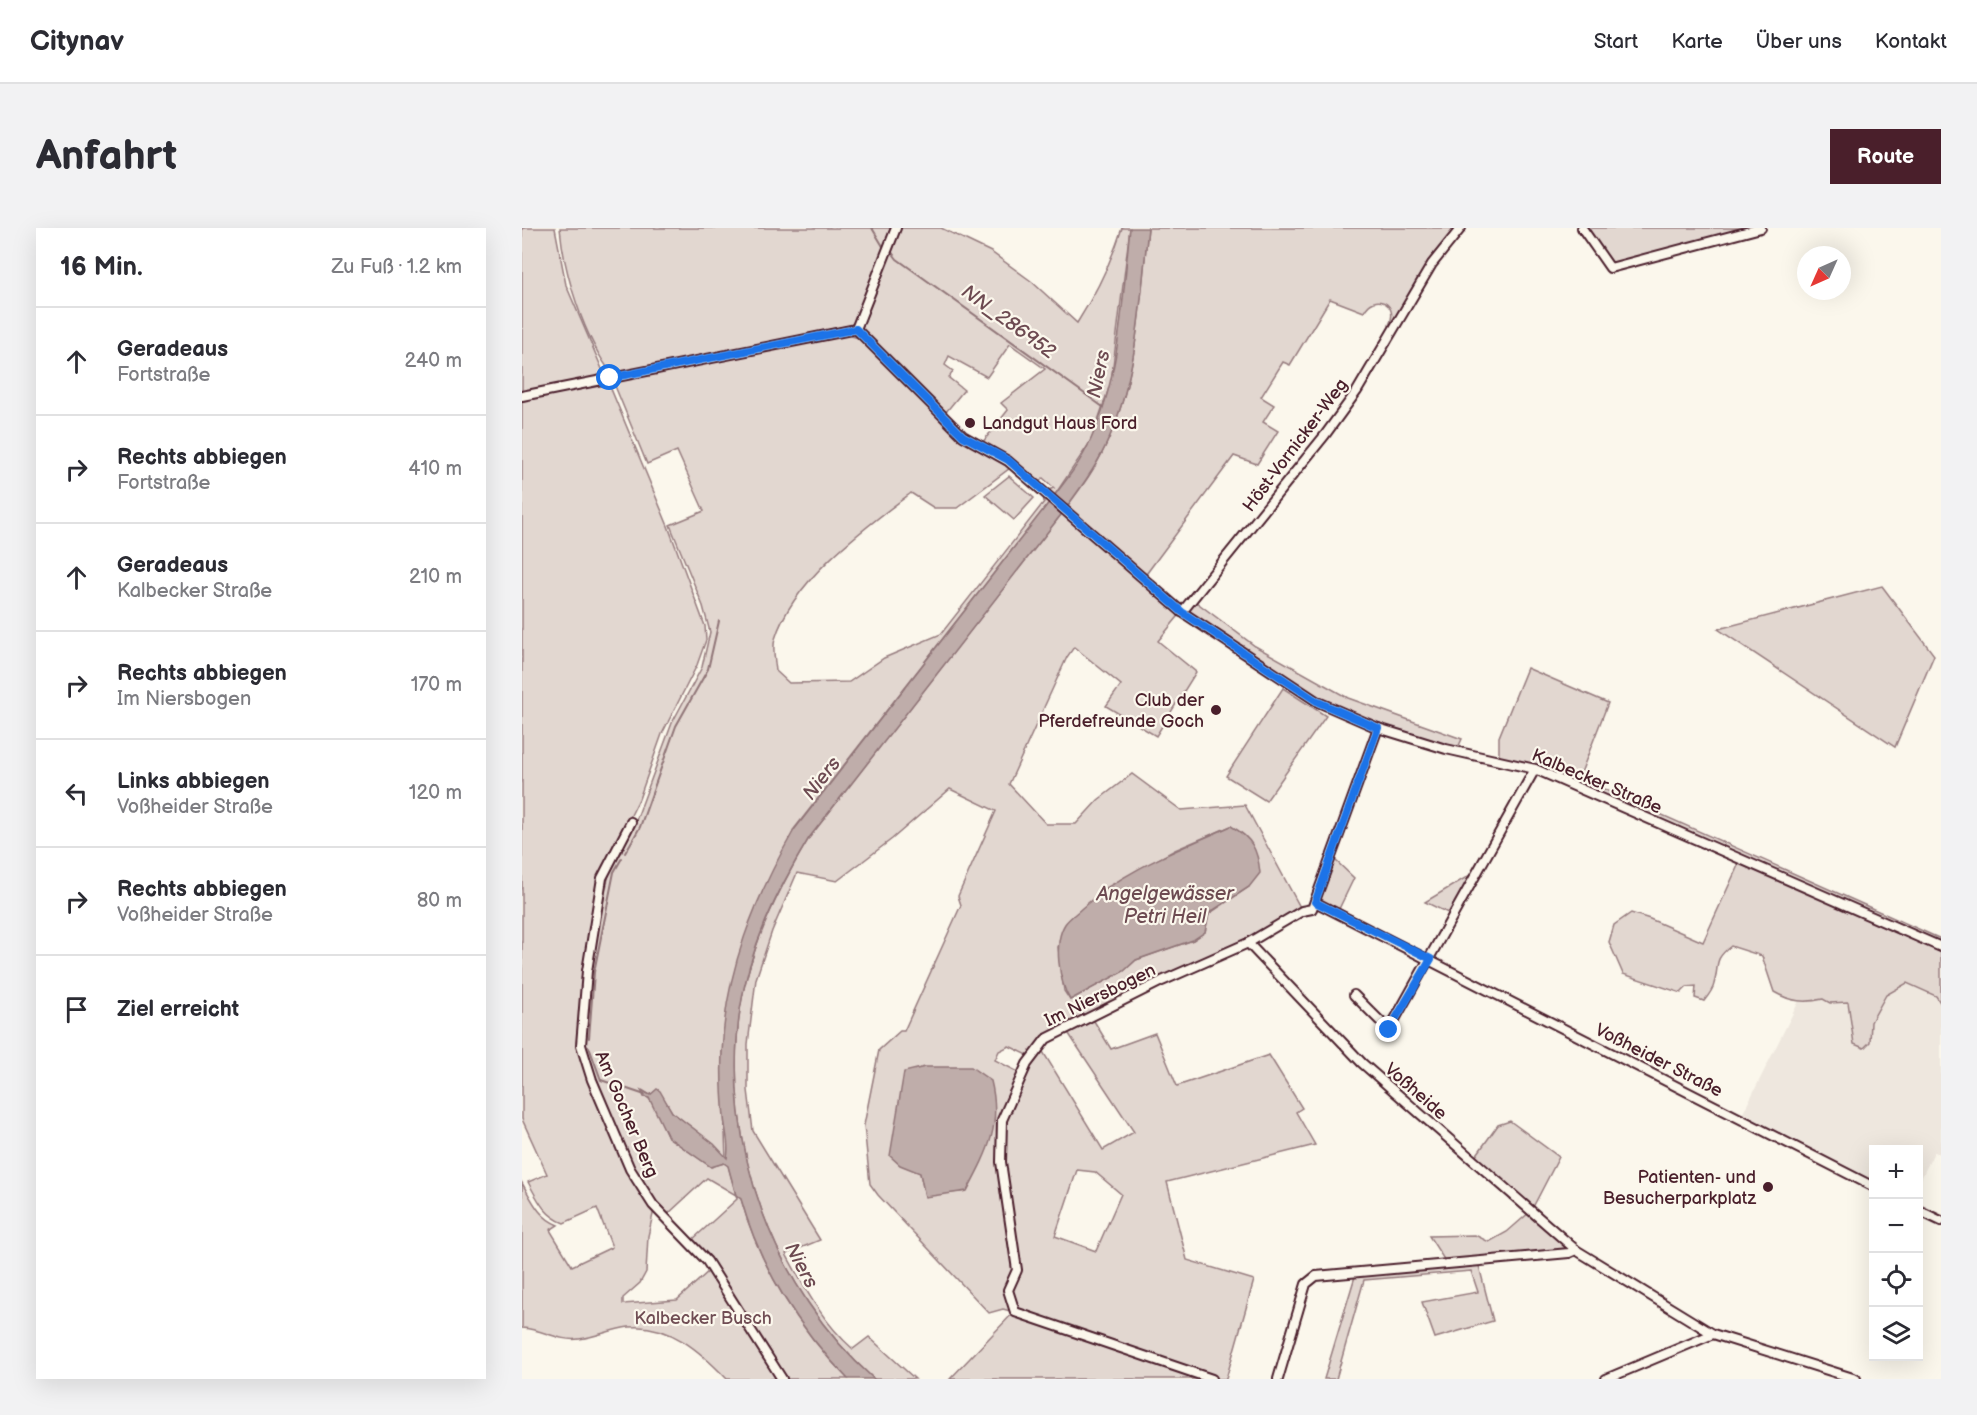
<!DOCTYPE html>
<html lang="de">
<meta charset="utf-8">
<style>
body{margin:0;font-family:"Balsamiq Sans",sans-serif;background:#f2f2f3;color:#2b2b33}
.controls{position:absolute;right:18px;bottom:18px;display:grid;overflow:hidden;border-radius:0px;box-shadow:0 6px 24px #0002}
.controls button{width:54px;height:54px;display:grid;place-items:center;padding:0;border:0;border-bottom:2px solid #e1e1e2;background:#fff;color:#2b2b33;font:30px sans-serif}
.compass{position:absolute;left:1275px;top:18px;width:54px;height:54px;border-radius:50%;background:#fff;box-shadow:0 6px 24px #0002;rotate:225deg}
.stop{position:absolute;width:18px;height:18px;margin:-14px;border:4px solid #1a73e8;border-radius:50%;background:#fff}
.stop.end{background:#1a73e8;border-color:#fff;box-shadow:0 2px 6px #0008}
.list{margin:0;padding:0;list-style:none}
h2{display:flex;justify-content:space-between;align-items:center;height:78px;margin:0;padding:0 24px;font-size:26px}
h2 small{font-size:20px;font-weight:400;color:#7c7c81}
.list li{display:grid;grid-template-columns:39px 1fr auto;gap:18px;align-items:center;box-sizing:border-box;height:108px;padding:0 24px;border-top:2px solid #e1e1e2}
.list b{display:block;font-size:22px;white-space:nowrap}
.list p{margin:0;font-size:20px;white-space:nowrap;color:#7c7c81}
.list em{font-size:20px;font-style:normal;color:#7c7c81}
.icon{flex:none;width:33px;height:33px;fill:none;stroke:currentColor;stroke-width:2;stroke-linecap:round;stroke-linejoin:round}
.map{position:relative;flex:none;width:1419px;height:1151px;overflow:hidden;border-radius:0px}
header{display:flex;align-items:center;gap:36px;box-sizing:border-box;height:84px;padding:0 30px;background:#fff;border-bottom:2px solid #e1e1e2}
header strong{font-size:28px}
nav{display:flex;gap:33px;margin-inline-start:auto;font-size:21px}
.intro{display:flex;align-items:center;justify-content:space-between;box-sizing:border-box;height:144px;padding:0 36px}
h1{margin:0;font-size:42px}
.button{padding:15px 27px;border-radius:0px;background:#4a1f2b;color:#fff;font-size:21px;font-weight:700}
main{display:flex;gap:36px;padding:0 36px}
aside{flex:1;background:#fff;border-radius:0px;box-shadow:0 6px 24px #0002}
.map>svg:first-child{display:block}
.built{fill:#eee7de}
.green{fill:#e2d7d0;stroke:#967b7e;stroke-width:1.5;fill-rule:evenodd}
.water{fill:#bfadaa;stroke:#907477;stroke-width:1.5}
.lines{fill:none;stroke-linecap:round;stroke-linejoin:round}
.stream{stroke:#907477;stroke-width:2}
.minor-casing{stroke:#4a1f2b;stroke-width:12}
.minor{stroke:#fbf7ec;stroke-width:8}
.route{stroke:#1a73e8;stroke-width:8}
.poi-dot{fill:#4a1f2b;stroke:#fbf7ec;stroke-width:2}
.labels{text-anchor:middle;stroke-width:4.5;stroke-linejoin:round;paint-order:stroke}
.poi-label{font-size:18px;fill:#4a1f2b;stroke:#fbf7ec;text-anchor:end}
.street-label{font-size:18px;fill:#4a1f2b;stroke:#fbf7ec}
.park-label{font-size:18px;fill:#704d54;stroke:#fbf7ec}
.water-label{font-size:20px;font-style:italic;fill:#6d4a51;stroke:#fbf7ec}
</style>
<header>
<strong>Citynav</strong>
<nav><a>Start</a><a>Karte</a><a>Über uns</a><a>Kontakt</a></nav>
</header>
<div class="intro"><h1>Anfahrt</h1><a class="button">Route</a></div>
<main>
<aside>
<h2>16 Min.<small>Zu Fuß · 1.2 km</small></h2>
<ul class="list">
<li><svg class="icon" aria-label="ahead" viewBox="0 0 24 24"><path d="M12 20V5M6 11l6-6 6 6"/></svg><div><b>Geradeaus</b><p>Fortstraße</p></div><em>240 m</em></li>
<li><svg class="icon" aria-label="right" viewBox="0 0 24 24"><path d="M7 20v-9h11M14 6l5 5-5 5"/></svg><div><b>Rechts abbiegen</b><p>Fortstraße</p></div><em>410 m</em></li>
<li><svg class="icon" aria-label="ahead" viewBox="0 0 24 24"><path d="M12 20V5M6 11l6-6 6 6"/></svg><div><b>Geradeaus</b><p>Kalbecker Straße</p></div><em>210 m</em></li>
<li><svg class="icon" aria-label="right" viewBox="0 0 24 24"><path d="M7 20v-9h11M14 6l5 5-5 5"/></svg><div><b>Rechts abbiegen</b><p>Im Niersbogen</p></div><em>170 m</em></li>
<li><svg class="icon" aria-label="left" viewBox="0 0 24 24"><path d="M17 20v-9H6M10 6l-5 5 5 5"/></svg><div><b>Links abbiegen</b><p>Voßheider Straße</p></div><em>120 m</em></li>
<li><svg class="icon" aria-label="right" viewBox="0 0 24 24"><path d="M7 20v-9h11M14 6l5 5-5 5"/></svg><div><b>Rechts abbiegen</b><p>Voßheider Straße</p></div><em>80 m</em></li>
<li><svg class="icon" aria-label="arrive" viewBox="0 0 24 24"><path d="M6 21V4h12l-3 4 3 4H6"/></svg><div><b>Ziel erreicht</b></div></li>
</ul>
</aside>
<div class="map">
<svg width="1419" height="1151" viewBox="0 0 1419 1151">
<rect width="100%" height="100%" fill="#fbf7ec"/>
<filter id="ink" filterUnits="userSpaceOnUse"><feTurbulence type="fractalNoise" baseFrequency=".0167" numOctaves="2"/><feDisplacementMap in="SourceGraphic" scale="12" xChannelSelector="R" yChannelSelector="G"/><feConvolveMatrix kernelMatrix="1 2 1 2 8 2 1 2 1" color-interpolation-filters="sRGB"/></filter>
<g filter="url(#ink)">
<polygon class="built" points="1325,677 1419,719 1419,926 1412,924 1397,955 1396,922 1352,922 1351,959 1218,891"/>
<g class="green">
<polygon points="0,0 33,0 44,57 83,148 0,164"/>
<path d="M38 0H371L335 92 329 97 90 146C62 110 42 46 38 0Z"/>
<path d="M378 0H419L469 24 509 53 555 95C574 65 589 35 600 0H608L589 154 569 213 532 268 526 262 532 260 521 250 517 254 496 236 460 215 486 182 479 175 523 141 488 116 465 149 427 128 423 137 431 143 427 150 442 162 424 184 339 100Z"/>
<path d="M626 0H939L910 36 873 99 867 97C878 76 852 63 842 84L808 71 768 137 761 134 739 169 752 177 741 194 756 203 735 236 712 228 622 349 660 384 670 371 733 418 826 470 940 511 934 524 813 483 660 384 636 413 674 444 634 508 584 478 599 457 552 419 545 429 487 556 524 596H554L576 572 610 546 659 582 723 577 780 683 726 715 569 788 589 821 633 805 655 858 747 827 780 880 774 884 793 917 645 954 665 1032 732 1052 704 1151H428L492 1084 481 1081 467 1085 356 967 348 956 342 897 357 822 378 803H382L439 677 436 668 474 583 428 561 370 611 315 653 275 645 250 703 234 751 226 816V862L231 903 298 1012 264 1026C282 1059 301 1095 331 1121L347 1109 393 1151H352C251 1061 199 916 218 782 227 721 255 663 287 610L538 288C554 266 572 244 583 219 616 151 618 74 626 0ZM709 598 727 659 687 686 683 704 671 712 614 732 602 743 548 772 542 763 536 719 580 662 653 622ZM543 800 612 904 581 922 518 819ZM487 818 510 829 500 846 473 832 477 823ZM555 942 573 944 599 966 574 1023 533 1008ZM398 945 445 963 403 968Z"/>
<polygon points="1060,0 1239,0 1088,40"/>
<path d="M325 107 337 110 445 215 488 240 435 280H412L389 265C341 301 271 352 253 411 250 420 253 433 254 443L267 455 327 454 362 430 419 406 522 274 521 267 529 272 272 601 200 824 204 931 191 916 150 884 137 863 128 867 120 862 132 877 146 909 189 939 202 935 206 937 214 967 219 971C238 1039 277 1101 326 1151H266L258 1143 207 1059 170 1012 215 971 214 967 185 950 146 986 132 972 109 937 63 821 67 743 88 641 92 631 100 624 98 618 112 598 150 495 180 439 188 404 181 378 148 297 182 283 155 223 125 236 93 158 94 154Z"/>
<path d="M83 156 89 161 146 298 183 398 184 412 175 437 140 506 117 571 78 650 63 743 55 818 107 945 132 982 126 1008 124 1044 118 1055 101 1070V1076L155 1072 187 1043 256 1151H205C179 1124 147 1095 107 1099 90 1101 74 1109 57 1111 37 1114 21 1101 0 1100V955C10 972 17 990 36 997L28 1002 50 1038 90 1019 75 980 42 995C22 987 16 972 6 954L25 946 0 891V173Z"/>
<polygon points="487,248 512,270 492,292 463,267"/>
<polygon points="1360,358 1412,427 1373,519 1196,401"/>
<path d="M1005 440 1086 475 1057 550 1419 711V776L1414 768 1385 755 1364 767 1349 794 1348 814 1342 820 1332 816 1326 774 1308 775 1301 771C1283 775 1269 774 1252 764L1240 728 1209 718C1190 733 1198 737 1192 756 1191 762 1186 768 1182 773L1173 770 1174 758 1165 759 1159 765 1101 746 1087 714 1092 697 1109 685 1128 691 1181 714 1219 631 1044 554 977 532V509Z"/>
<polygon points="761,460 804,488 744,573 704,548"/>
<polygon points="811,630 832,650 815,685 793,674"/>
<polygon points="958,641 932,688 903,674"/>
<polygon points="988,893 1037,929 1009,983 1054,1022 956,1034 971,1093 913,1110 900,1074 956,1064 949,1043 842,1052 814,1151 802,1151 834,1045 925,1036 907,1008 953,1007 967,1014 985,1004 1009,983 951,932 976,897"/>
</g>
<g class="water">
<path d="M608 0H626C618 74 616 151 583 219 571 244 554 266 538 288L287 610C255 663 227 720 218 782 199 916 251 1061 352 1151H326C277 1101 238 1039 219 971L214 967 206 938 202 935 189 939 146 909 127 870 122 869 119 862 128 867 135 861 138 863 150 884 192 916 205 930C208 917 203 903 202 889 200 868 199 847 200 825 203 744 232 672 272 602L532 268C546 250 560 232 569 211 599 146 600 70 608 0Z"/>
<path d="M709 598C730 610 736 622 738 645L727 659 687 685 683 704 671 712 614 732 602 743 548 772C537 753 531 715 543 696 547 690 555 685 560 680 603 641 657 622 709 598Z"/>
<path d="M403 839H449L469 853C480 898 466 923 445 963L403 969 398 945 378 937 368 928 382 844Z"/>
</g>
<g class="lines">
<g class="stream">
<polyline points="350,0 362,20"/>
<polyline points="369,23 375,31 581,179"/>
<polyline points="103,625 118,599 154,498 186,441 197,393"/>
<polyline points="67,810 72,744 92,644 100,630"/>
<polyline points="67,819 79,852 123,867"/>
</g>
<g class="minor-casing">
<g id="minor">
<polyline points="1060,0 1088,40 1239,0"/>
<polyline points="334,101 441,208 486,233 660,384 796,474 856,500 924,521 1013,541 1419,719"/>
<polyline points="334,101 374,0"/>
<polyline points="0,168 334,101"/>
<polyline points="660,384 803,207 835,163 910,36 939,0"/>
<polyline points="109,594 80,650 65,743 59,817 70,852 108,941 131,977 185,1033 260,1151"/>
<polyline points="793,674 1352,959"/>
<polyline points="726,715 840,835 1054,1022 1191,1106 1334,1151"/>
<polyline points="832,767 867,802 1013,541"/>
<polyline points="1396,982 1419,993"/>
<polyline points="690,1151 493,1084 486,1062 495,1042 479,934 480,892 505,836 524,811 640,753 726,715 780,683 790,681 856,500"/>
<polyline points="756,1151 784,1056 794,1048 1047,1025 1054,1022"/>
<polyline points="1084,1151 1191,1106"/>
</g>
</g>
<use href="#minor" class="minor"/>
</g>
</g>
<g class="lines" filter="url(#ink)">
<polyline class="route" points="88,150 334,101 441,208 486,232 660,384 796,474 856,500 793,674 909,731 867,802"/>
</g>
<g class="poi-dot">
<circle cx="448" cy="195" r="6"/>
<circle cx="694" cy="482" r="6"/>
<circle cx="1246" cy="959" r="6"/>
</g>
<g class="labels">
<g class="poi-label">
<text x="460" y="201" text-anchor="start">Landgut Haus Ford</text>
<text x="682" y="478">Club der<tspan x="682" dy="21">Pferdefreunde Goch</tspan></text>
<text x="1234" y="955">Patienten- und<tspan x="1234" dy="21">Besucherparkplatz</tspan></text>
</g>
<g class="street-label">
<text transform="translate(773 217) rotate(-53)" y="6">Höst-Vornicker-Weg</text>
<text transform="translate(1075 553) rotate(23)" y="6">Kalbecker Straße</text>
<text transform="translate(578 767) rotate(-26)" y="6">Im Niersbogen</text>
<text transform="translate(1137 832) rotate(27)" y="6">Voßheider Straße</text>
<text transform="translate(894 863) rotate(41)" y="6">Voßheide</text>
<text transform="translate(105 886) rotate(67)" y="6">Am Gocher Berg</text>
</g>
<g class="park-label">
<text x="181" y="1096">Kalbecker Busch</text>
</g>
<g class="water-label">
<text transform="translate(487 93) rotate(36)" y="7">NN_286952</text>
<text transform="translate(576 146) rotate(-78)" y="7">Niers</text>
<text transform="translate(299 550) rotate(-52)" y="7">Niers</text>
<text x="643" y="672">Angelgewässer<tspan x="643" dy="23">Petri Heil</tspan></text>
<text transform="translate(280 1037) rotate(62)" y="7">Niers</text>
</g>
</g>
</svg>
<div class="controls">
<button>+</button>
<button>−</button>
<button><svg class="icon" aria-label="locate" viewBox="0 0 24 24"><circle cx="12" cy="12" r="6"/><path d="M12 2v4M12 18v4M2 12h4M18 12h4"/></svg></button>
<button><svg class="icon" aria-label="layers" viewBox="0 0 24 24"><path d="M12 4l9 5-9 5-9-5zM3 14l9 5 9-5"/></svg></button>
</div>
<svg class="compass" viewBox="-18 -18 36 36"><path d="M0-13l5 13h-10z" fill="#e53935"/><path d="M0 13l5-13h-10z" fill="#7c7c81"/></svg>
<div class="stop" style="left:88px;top:150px"></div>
<div class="stop end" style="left:867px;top:802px"></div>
</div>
</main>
